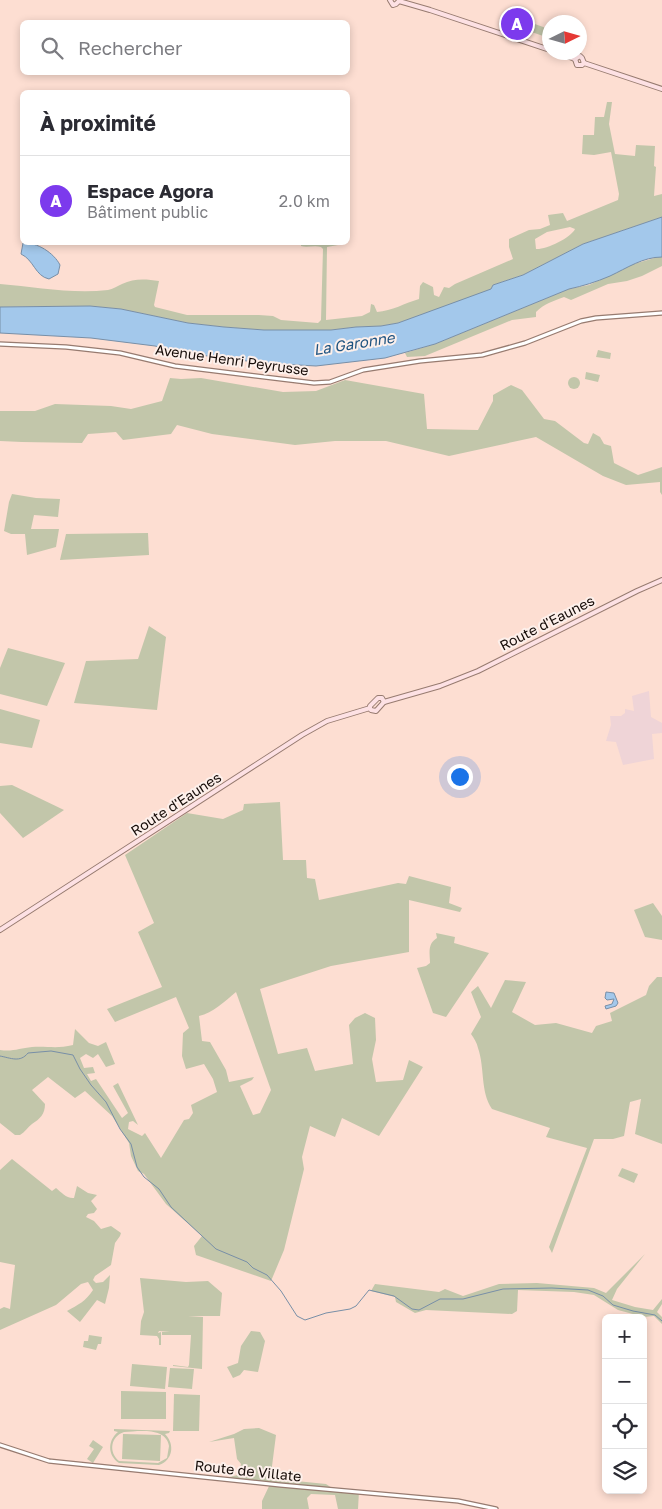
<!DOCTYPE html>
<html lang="fr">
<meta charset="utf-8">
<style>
body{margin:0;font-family:"Golos Text",sans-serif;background:#f2f2f3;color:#2b2b33}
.controls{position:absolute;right:15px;bottom:15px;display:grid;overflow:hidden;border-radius:8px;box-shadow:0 2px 8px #0003}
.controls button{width:45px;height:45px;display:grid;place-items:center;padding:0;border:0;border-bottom:1px solid #e1e1e2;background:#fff;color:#2b2b33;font:25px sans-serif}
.compass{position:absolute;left:542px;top:15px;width:45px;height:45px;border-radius:50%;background:#fff;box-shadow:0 2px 8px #0003;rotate:85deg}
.you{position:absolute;left:459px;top:776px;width:18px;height:18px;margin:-12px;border:4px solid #fff;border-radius:50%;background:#1a73e8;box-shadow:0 0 0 8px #1a73e833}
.badge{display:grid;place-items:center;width:32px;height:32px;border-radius:50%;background:#7c3aed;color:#fff;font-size:16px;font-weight:700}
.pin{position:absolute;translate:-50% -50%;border:2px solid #fff;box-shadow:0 1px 5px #0006}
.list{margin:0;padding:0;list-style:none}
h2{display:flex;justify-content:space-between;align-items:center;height:65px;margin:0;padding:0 20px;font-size:21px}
h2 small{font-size:16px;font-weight:400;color:#7c7c81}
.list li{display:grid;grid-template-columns:32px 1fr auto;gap:15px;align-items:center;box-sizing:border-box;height:90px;padding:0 20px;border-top:1px solid #e1e1e2}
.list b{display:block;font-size:19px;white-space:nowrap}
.list p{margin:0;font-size:16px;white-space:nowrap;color:#7c7c81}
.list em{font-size:16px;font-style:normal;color:#7c7c81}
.icon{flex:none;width:28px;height:28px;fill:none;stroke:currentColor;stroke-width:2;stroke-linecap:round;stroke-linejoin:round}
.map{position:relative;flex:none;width:662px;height:1509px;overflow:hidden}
.search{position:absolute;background:#fff;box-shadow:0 2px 8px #0003;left:20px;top:20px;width:330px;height:55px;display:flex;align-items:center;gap:12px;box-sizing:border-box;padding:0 18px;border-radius:8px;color:#7c7c81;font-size:19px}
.panel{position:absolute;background:#fff;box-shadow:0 2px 8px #0003;left:20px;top:90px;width:330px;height:155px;border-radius:8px}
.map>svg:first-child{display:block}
.industrial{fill:#efd4d7}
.green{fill:#c2c6aa;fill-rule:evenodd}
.water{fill:#a3c8eb;stroke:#788fa7}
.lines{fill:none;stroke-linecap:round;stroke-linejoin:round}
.stream{stroke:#788fa7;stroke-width:1}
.tertiary-casing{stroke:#977b70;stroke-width:5.5}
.secondary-casing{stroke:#977b70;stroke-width:6}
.tertiary{stroke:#fff;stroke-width:3}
.secondary{stroke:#fde1e4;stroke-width:4}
.labels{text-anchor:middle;stroke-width:4;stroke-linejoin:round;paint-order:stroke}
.street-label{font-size:14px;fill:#150b07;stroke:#fdf0eb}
.water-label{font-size:15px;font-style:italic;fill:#1e5380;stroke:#fdf0eb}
</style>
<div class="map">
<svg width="662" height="1509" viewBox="0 0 662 1509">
<rect width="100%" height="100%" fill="#fdded2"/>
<polygon class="industrial" points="649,691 651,717 662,723 662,733 652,734 654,759 623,765 616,742 606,741 611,725 610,716 621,716 625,713 625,709 634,711 632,696"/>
<g class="green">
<polygon points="532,23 546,28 543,36 529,31"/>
<path d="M607 102H612L609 124 615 154 635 156 636 145 655 146 654 166 656 167 654 196 662 194V217L583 244 523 275 493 285 491 289 483 293 398 323 381 326 356 327 331 330H264L224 327 188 323 121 309 90 306 0 307V284C35 287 72 294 108 290 113 289 117 286 122 284 134 278 146 279 159 281L154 305 155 307 187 315H259L273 316 281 320 318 323 321 320 323 249 321 247C314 245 307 248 301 246V243L333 242 338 245 327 247 326 320 362 316 370 312 371 304 374 305 377 312C392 311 405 303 419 299L420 286 423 282 433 287 434 295 439 297 444 287 449 288 455 284 513 259 509 247V239L529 230 540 229 550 225 548 215 563 213 567 221 618 200 619 194 611 152 594 155 582 154 583 135H594L595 117H604ZM570 227 575 229C571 238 545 250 536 249L535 239 547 232Z"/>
<path d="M658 257H662V266L642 276 627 281 608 284 571 300 564 297C553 301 544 304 536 312V317L512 320 425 356 407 357 405 353 435 344 569 289 589 285 613 274 627 266Z"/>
<polygon points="598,350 611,353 610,359 596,357"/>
<polygon points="586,372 600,375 598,382 585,379"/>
<circle cx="574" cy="383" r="6"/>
<polygon points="170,378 181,379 201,378 283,392 316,391 345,380 424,394 427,429 478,430 493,401 493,395 511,385 522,390 544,419 555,421 584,443 588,444 593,433 600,437 604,444 611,446 614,463 638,475 662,467 662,495 660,492 660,482 626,485 603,476 536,437 449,456 386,441 335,441 295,445 212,434 177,425 171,434 123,440 116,432 88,434 82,443 22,442 0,441 0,411 35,411 55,404 111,406 131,409 162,401"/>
<polygon points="12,494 36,498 60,499 58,517 34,515 31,529 59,529 56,547 27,555 25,534 11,534 4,531 9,502"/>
<polygon points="148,533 149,555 60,560 66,534"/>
<polygon points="149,626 166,637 157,710 74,703 86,661 138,659"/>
<polygon points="8,648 65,663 47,706 0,694 0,668"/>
<polygon points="0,709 40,720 32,748 0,743"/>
<polygon points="12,785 64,810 23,838 0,813 0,786"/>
<path d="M280 802 283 860H306L307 878 315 879 319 900 398 883 406 884 409 876 451 887 449 903 462 908 460 912 409 900V952L331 966 260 989 278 1054 307 1048 315 1071 353 1064 349 1025 355 1018 365 1013 375 1018 376 1040 372 1059 376 1082 403 1080 409 1060 423 1067 379 1136 342 1118 335 1137 310 1126 302 1157 304 1169 284 1250 271 1281 196 1255 194 1246 202 1236 166 1204 144 1174 138 1171 131 1156 129 1143 112 1116 85 1091 75 1098 48 1077 32 1090 45 1104C45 1114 40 1119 32 1124 28 1127 25 1132 20 1135H15L0 1123V1050C13 1052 20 1048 32 1047 48 1046 57 1049 73 1045L75 1029 89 1043 98 1046 106 1042 115 1064 106 1067 98 1054 93 1058 86 1054 80 1058 84 1068 93 1067 95 1073 87 1074 91 1081 96 1079 122 1118 128 1113 113 1086 118 1083 138 1125 133 1121 129 1122 128 1129 142 1136 145 1133 161 1158 184 1120 189 1119 193 1113 191 1105 217 1092 213 1079 204 1064 186 1069 182 1056 183 1033 189 1028 176 997 115 1022 107 1009 162 987 138 932 154 923 125 855 187 813 223 819 243 810 244 804ZM236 992 271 1090 260 1113 253 1115 240 1086 252 1080 254 1077 229 1082 226 1070 210 1042 202 1041 199 1016C213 1013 225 1001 236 992Z"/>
<polygon points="653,903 662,916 662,940 645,937 634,910"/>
<path d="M436 933 455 937 454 943 489 953 446 1017 433 1013 417 968 426 966 430 963C430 953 427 944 437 938Z"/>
<path d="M657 977H662V1144L635 1134 641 1099 630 1102 624 1136 613 1139H594L552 1253 549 1247 587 1148 546 1137 550 1128 492 1109C480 1091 485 1068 478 1048 477 1043 474 1038 471 1034L481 1017 471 992 478 986 491 1008 505 980 526 982 512 1012 535 1025 556 1023 592 1033 596 1026 612 1021 610 1013 646 995 649 986Z"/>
<path d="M12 1159 52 1191 56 1188C61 1192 67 1199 74 1198L77 1186 88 1193 97 1195 91 1201 97 1209 94 1213 88 1214 86 1217 94 1221 101 1229 111 1226 121 1233 120 1236 115 1243 111 1265 95 1276 93 1280 96 1283 103 1282 110 1275 109 1288 105 1304 97 1300 80 1322 67 1311C78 1305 86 1301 93 1290L88 1282 81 1284 56 1305 0 1330V1309L4 1307 10 1309 15 1265 0 1262V1170Z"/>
<polygon points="622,1168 638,1174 634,1183 618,1176"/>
<polygon points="645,1254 617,1289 612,1300 635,1307 653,1310 662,1299 662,1304 657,1312 662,1317 662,1324 654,1316 644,1317 618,1310 594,1295 574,1292 518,1290 517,1311 512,1314 426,1310 415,1313 396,1302 395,1297 371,1291 375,1284 439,1292 445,1289 463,1296 499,1284 537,1283 594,1288 606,1293"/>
<polygon points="140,1278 186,1282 208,1281 222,1293 220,1316 188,1316 203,1317 202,1369 173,1366 173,1365 188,1367 189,1365 191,1335 162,1335 162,1332 170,1332 159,1331 158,1333 161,1332 161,1345 159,1345 159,1339 157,1336 140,1335 141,1321 144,1312"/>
<polygon points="251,1331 260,1332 265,1341 258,1372 244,1370 240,1375 233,1378 227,1367 238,1363 241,1346"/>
<polygon points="89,1335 102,1337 101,1344 98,1344 96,1350 83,1347 84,1341 88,1341"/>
<polygon points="132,1364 167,1367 165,1389 130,1386"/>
<polygon points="170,1368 194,1369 192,1389 168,1387"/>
<polygon points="121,1391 166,1392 166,1419 121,1419"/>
<polygon points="174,1394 200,1395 199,1431 173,1431"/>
<polygon points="259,1428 276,1435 271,1474 286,1480 326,1484 332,1488 359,1491 358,1509 338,1509 335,1495 311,1494 307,1498 309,1509 262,1509 262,1501 270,1484 225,1478 238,1475 241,1464 237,1459 234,1438 209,1442 234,1434 244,1429"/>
<path d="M114 1429 170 1431 169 1433 165 1434C175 1444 173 1460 159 1465L119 1463C107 1455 108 1440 118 1432L114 1431ZM124 1432C139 1431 166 1427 169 1446L167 1458 158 1463 119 1461C108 1452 111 1436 124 1432Z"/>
<polygon points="123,1434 161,1435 160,1461 122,1459"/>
<polygon points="93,1440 103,1447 93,1463 87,1459 94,1449 89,1446"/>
</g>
<g class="water">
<path d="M662 217V257C643 257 627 268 610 276 596 282 583 286 569 289L435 344 385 358 316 366 263 363 184 353 155 346 91 338 0 333V307L90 306 121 309 188 323 224 327 264 330H331L356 327 381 326 398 323 491 289 493 285 523 275 583 244Z"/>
<path d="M23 243C37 242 54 253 60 265L58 274 49 279C35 276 34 260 21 254Z"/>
<polygon points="606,992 614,993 618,1003 616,1006 606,1009 605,1006 612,1004 614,999 607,1000 605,998"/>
</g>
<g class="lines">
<path class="stream" d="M0 1056C11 1058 20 1063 28 1053L51 1051 73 1055 80 1069 91 1085 106 1102 120 1129 131 1144 137 1167 144 1177 159 1189 171 1207 216 1249 247 1262 253 1268 267 1275 281 1291 297 1316 305 1320 326 1313 350 1309 356 1306 369 1290 394 1296 412 1309 419 1310 440 1299H463L503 1289 552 1288 588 1290 603 1296 613 1305 633 1311 655 1315 662 1321"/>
<g class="tertiary-casing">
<g id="tertiary">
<polyline points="0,344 66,347 120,353 175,366 314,383 330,382 363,370 420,361 482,355 525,343 581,321 596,318 662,313"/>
<polyline points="0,1445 49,1461 280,1485 458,1501 496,1509"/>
</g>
</g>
<g class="secondary-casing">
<g id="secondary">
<polyline points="390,0 393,5 396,4 399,1"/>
<polyline points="399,1 430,10 550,50"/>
<polyline points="556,52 575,59"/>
<polyline points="575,59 577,65 582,65 584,63"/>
<polyline points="575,59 580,56 582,58 584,63"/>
<polyline points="584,63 662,89"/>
<polyline points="370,708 371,710 376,711 384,702 440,686 478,671 637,591 662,580"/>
<polyline points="0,930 302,735 327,721 370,708 370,706 378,698 382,698 384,702"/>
</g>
</g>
<use href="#tertiary" class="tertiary"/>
<use href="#secondary" class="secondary"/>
</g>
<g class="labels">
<g class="street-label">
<text transform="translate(232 360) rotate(8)" y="5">Avenue Henri Peyrusse</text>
<text transform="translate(547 623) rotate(-27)" y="5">Route d'Eaunes</text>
<text transform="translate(176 804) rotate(-33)" y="5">Route d'Eaunes</text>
<text transform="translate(248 1471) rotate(6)" y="5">Route de Villate</text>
</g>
<g class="water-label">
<text transform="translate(354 344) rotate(-9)" y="5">La Garonne</text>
</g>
</g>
</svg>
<div class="controls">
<button>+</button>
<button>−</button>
<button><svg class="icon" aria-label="locate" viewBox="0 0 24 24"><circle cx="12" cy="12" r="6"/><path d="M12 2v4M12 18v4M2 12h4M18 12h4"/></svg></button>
<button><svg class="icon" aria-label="layers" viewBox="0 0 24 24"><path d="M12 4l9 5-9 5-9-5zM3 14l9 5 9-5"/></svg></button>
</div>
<svg class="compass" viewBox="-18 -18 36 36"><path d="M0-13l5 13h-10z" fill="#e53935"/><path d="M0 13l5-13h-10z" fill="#7c7c81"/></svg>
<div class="you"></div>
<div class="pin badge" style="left:517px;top:24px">A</div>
<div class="search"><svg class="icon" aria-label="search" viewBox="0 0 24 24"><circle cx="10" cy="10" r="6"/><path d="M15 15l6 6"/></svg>Rechercher</div>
<section class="panel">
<h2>À proximité<small></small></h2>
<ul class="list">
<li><span class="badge">A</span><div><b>Espace Agora</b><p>Bâtiment public</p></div><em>2.0 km</em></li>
</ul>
</section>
</div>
